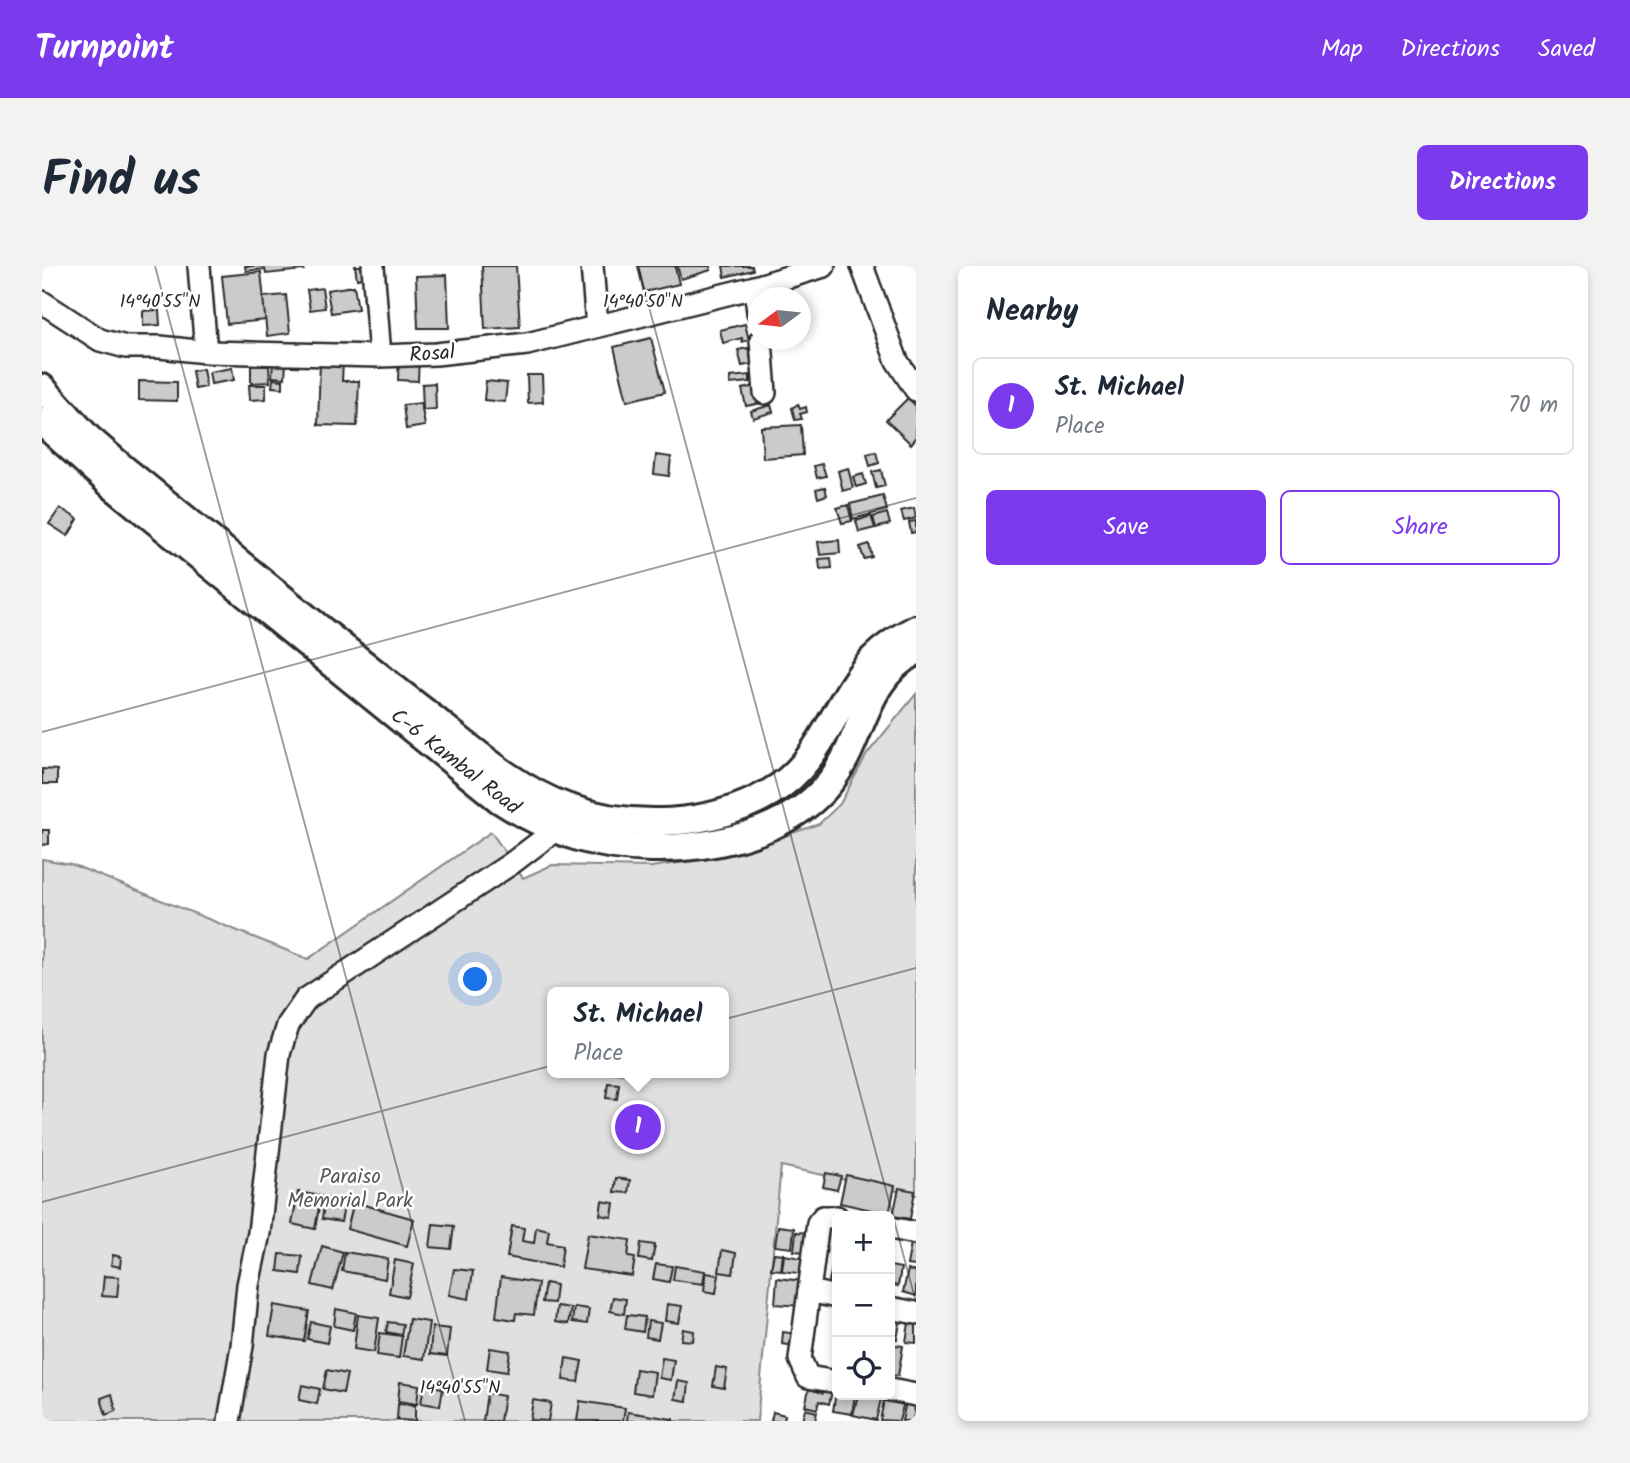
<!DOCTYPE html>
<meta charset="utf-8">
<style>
body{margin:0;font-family:Kalam,sans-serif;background:#f2f2f3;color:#1f2937}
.controls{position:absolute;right:21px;bottom:21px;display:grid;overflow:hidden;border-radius:10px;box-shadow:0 4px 10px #0003}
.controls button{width:63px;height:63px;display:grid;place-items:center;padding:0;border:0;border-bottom:2px solid #e0e1e3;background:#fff;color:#1f2937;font:35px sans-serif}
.compass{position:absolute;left:706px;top:21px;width:63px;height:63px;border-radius:50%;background:#fff;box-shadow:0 4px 10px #0003;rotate:255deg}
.you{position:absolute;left:434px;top:714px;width:24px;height:24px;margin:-18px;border:5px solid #fff;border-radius:50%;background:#1a73e8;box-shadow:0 0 0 10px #1a73e833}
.badge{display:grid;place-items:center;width:46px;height:46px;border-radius:50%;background:#7c3aed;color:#fff;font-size:23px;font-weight:700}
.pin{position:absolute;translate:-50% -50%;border:4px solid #fff;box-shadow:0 2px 7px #0006}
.popup{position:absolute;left:505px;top:721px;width:182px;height:91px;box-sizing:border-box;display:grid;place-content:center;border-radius:10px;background:#fff;filter:drop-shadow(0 2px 5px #0005);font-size:23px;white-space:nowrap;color:#747a83}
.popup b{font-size:26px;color:#1f2937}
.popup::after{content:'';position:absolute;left:50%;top:100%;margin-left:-14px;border:14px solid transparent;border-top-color:#fff}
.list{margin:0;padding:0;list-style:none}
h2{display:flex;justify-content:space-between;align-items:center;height:91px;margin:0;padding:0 28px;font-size:30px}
h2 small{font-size:23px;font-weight:400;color:#747a83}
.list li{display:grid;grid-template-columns:46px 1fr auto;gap:21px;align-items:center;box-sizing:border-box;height:98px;margin:0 14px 14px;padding:0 14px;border:2px solid #e0e1e3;border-radius:10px}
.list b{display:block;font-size:26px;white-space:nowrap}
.list p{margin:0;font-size:23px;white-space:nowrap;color:#747a83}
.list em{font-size:23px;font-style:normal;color:#747a83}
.actions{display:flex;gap:14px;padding:21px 28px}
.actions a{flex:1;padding:16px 0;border:2px solid #7c3aed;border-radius:10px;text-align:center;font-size:24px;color:#7c3aed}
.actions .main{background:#7c3aed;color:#fff}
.icon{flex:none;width:38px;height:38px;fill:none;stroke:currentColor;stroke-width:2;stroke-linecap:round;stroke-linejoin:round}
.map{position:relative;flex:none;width:874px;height:1155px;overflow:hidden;border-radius:10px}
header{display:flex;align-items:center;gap:42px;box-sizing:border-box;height:98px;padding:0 35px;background:#7c3aed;color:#fff}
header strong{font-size:33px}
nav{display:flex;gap:38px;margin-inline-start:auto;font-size:24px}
.intro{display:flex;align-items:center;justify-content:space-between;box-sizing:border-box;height:168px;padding:0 42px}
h1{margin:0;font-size:49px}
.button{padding:18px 32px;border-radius:10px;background:#7c3aed;color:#fff;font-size:24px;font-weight:700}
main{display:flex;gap:42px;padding:0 42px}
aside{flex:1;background:#fff;border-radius:10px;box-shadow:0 4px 10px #0003}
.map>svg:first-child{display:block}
.green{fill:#e0e0e0;stroke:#868686;stroke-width:2;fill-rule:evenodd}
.building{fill:#cbcbcb;stroke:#2b2b2b;stroke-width:2}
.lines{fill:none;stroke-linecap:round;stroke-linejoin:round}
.minor-casing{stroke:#2b2b2b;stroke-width:26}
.major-casing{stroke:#2b2b2b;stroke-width:32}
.minor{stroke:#fff;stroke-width:21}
.major{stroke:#fff;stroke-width:26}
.ticks{fill:none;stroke:#2b2b2b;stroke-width:2;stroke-opacity:0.45}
.labels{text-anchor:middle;stroke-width:5;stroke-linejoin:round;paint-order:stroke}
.street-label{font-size:21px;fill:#2b2b2b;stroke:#fff}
.park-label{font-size:21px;fill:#585858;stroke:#fff}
.ticks-label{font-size:18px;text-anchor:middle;fill:#2b2b2b;stroke:#fff;stroke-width:5;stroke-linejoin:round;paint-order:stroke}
</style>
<header>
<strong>Turnpoint</strong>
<nav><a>Map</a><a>Directions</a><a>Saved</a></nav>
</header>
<div class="intro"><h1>Find us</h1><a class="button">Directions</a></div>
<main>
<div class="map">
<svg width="874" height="1155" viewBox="0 0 874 1155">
<rect width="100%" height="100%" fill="#fff"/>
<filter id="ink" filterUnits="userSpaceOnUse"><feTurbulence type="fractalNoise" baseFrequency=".0143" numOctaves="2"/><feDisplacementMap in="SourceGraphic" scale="14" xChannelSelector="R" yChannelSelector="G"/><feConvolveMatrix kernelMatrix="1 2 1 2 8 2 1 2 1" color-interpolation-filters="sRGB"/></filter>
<g filter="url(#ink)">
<path class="green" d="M874 428V929L739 900 715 1155H0V593L29 598 266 693 449 566 481 612 510 599 609 601 684 590 777 558 798 538 825 488ZM510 726H682V807H510Z"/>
<g class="building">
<polygon points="203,0 261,0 262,4 224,8 223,3 204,5"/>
<polygon points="313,0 325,0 327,11 315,13"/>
<polygon points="440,0 474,0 478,61 443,63"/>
<polygon points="596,0 633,0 637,18 602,26"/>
<polygon points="635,0 668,0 669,4 639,13"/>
<polygon points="681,0 710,0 711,4 683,11"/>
<polygon points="219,6 224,54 185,58 180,10"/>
<polygon points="405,9 407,62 376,62 374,10"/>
<polygon points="312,20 316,43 289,47 285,24"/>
<polygon points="280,22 283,42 268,44 265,24"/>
<polygon points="244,29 248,67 225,70 221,31"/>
<polygon points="117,44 118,59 101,60 101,45"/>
<polygon points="703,58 707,74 700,76 700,72 681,77 678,64"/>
<polygon points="609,72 623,126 585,135 572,81"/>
<polygon points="706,82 710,98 700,100 696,84"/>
<polygon points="357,90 377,90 376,115 356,114"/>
<polygon points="231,95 244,96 243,112 230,111"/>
<polygon points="278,95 301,95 300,115 317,115 315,160 276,159"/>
<polygon points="209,100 227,100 228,116 209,117"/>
<polygon points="190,102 192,114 169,118 167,106"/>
<polygon points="161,103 164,121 153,123 150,105"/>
<polygon points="485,109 500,109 501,136 486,137"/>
<polygon points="708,109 708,116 688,118 688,111"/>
<polygon points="231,113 241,114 241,122 230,121"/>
<polygon points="97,115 135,116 135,135 97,134"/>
<polygon points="444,115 465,117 463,136 442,134"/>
<polygon points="393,117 394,143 381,144 380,118"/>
<polygon points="207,119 224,119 224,133 208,134"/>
<polygon points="717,119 720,137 704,140 700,123"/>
<polygon points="866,132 874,140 874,172 869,178 844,154"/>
<polygon points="379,137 383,160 364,163 361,139"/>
<polygon points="756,138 758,143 764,141 765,146 758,148 760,153 753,154 750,142"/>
<polygon points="729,139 731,146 711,152 709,145"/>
<polygon points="759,159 761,189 721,192 719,161"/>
<polygon points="834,186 837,197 828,200 825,188"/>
<polygon points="614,189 629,191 627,210 612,208"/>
<polygon points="780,198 784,210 775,212 772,200"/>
<polygon points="806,202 811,222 801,225 796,205"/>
<polygon points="839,204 843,220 834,222 830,206"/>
<polygon points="821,208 824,218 814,221 811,211"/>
<polygon points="783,221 785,229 776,232 774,223"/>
<polygon points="841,230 845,244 811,253 808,238"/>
<polygon points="806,239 810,255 800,257 795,242"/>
<polygon points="18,242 36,253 26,270 7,258"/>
<polygon points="872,242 874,252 862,255 859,245"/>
<polygon points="845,247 848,258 834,262 831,251"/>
<polygon points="829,250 833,262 817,266 814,255"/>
<polygon points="874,255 874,266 869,267 867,256"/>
<polygon points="797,274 798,287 778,289 776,276"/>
<polygon points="827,278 830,291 822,293 818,281"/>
<polygon points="789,292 790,302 778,303 777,293"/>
<polygon points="0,503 15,504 15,518 0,518"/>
<polygon points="0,564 7,564 7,578 0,579"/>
<polygon points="566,817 577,818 575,833 564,832"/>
<polygon points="784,907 799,910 795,924 781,921"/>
<polygon points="804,909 853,920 847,948 798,937"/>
<polygon points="574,912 588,914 586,927 572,926"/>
<polygon points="857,922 873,925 868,953 851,950"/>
<polygon points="256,926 279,930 273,963 250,958"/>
<polygon points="283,932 303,936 299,956 280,953"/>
<polygon points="560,935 572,937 570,951 558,949"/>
<polygon points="312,936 372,953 365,980 305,963"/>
<polygon points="391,958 412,960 409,983 388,981"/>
<polygon points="470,960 482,962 480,975 492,977 494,961 507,964 505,976 521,979 518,1001 465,991"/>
<polygon points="736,960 752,962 750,982 733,980"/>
<polygon points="754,966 768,967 765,986 752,985"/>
<polygon points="546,968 588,974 586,991 593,992 590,1010 540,1003"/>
<polygon points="599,977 613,979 610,995 597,993"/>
<polygon points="869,977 874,978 874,1000 865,999"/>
<polygon points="280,980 301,986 291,1024 270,1019"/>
<polygon points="680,984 694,987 691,1008 677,1006"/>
<polygon points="303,986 346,993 343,1013 300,1005"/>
<polygon points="732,987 741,988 739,1004 729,1003"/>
<polygon points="238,988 260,990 258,1008 236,1005"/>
<polygon points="71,989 79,991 78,1001 69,999"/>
<polygon points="742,989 765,993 763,1008 740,1005"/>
<polygon points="793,989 795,989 795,1017 787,1015"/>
<polygon points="353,994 372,998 365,1031 347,1027"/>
<polygon points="614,998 630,1000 627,1016 611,1013"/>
<polygon points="633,1000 663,1005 661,1018 631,1014"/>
<polygon points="848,1000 859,1002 856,1020 848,1018"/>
<polygon points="412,1003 431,1005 427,1033 407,1029"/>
<polygon points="866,1004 874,1006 874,1030 861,1026"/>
<polygon points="664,1007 677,1009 674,1027 662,1025"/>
<polygon points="62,1010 77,1011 75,1031 60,1030"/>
<polygon points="459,1011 496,1017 492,1049 474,1047 473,1054 454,1051"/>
<polygon points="735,1012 761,1015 759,1040 733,1038"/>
<polygon points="503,1017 514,1019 512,1037 500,1036"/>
<polygon points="571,1031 584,1033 582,1048 568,1045"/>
<polygon points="625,1038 640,1040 637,1057 623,1055"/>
<polygon points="232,1039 267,1045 262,1075 227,1070"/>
<polygon points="515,1040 529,1042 526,1058 513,1056"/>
<polygon points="532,1041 547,1043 545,1058 530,1056"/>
<polygon points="294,1043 314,1047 311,1064 292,1060"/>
<polygon points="316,1049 337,1052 332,1086 312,1083"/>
<polygon points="585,1049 603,1051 601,1066 583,1063"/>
<polygon points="848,1049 859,1052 855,1073 848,1072"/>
<polygon points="868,1050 874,1051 874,1077 864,1076"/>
<polygon points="367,1053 387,1056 382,1093 361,1090"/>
<polygon points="606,1055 619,1057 616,1073 604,1071"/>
<polygon points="269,1056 288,1060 285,1077 265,1073"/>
<polygon points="346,1056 361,1058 359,1069 344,1066"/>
<polygon points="390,1061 408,1063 405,1090 388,1088"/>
<polygon points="641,1063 652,1065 651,1075 639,1074"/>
<polygon points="741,1066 760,1069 758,1081 740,1078"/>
<polygon points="338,1067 360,1070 357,1092 335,1089"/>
<polygon points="848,1078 861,1080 856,1110 848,1109"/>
<polygon points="448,1082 468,1085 465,1106 445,1103"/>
<polygon points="524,1092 540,1095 536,1116 521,1114"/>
<polygon points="620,1092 632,1094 629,1114 617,1112"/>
<polygon points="674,1101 685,1103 682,1122 671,1120"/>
<polygon points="594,1103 613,1106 610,1129 591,1126"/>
<polygon points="285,1104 305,1108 301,1127 281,1123"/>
<polygon points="636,1115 647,1117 645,1135 633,1133"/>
<polygon points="358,1116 377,1119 375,1138 356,1135"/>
<polygon points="260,1119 278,1123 275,1138 257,1134"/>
<polygon points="382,1119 401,1122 398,1140 379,1137"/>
<polygon points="782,1119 791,1121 787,1138 777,1135 775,1143 763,1140 767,1123 781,1127"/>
<polygon points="795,1120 795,1129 813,1129 810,1148 791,1145"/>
<polygon points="445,1127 462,1130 458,1155 441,1155"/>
<polygon points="70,1128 74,1145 64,1149 59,1132"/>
<polygon points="816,1129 840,1129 834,1154 811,1149"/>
<polygon points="843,1129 863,1132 857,1155 838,1154"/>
<polygon points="865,1131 874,1133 871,1155 860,1155"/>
<polygon points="491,1134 509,1137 506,1155 488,1154"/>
<polygon points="538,1135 583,1142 581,1155 535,1155"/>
<polygon points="356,1138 373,1139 373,1155 355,1154"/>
<polygon points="763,1143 775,1146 773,1155 760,1155"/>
<polygon points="586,1146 631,1153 631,1155 585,1155"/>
<polygon points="731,1146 743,1149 742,1155 729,1155"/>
</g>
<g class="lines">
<g class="minor-casing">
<g id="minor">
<polyline points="157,0 164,86"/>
<polyline points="331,0 338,90"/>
<polyline points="550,0 555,60"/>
<polyline points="820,0 855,95 874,124"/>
<polyline points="713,21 716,46"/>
<polyline points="0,36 58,74 84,81 118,81 164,86 338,90 394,88 485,78 713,21 782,0"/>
<polyline points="719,74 723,127"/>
<polyline points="795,951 781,951 776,957 758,1093 766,1111 795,1116"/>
<polyline points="848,962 874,967"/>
<polyline points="767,1025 795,1031"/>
<polyline points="848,1042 874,1047"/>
<polyline points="848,1124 874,1129"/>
<polyline points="187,1155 200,1080 206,1019 217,967 237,788 246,759 264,733 470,597 524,556"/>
</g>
</g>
<g class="major-casing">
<g id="major">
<path d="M0 122 46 172 84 205C181 283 277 364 376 441 422 476 469 521 524 541 589 564 669 562 729 526 781 496 792 435 831 393 844 380 858 371 874 363"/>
<path d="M0 156 71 220 457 533C483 550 509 563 539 572 616 594 741 582 791 512 822 470 822 412 874 385"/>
</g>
</g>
<use href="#minor" class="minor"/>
<use href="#major" class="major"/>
</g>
</g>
<path class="ticks" d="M113 0 423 1155M596 0 874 1036M0 466 874 232M0 936 874 702"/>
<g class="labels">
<g class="street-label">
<text transform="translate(390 87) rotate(-4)" y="7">Rosal</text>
<text transform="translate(414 495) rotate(38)" y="7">C-6 Kambal Road</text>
</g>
<g class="park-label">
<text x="308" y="917">Paraiso<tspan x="308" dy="24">Memorial Park</tspan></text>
</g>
</g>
<g class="ticks-label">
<text x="118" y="41">14°40'55"N</text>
<text x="601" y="41">14°40'50"N</text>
<text x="418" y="1127">14°40'55"N</text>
</g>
</svg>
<div class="controls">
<button>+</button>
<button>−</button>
<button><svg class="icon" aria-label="locate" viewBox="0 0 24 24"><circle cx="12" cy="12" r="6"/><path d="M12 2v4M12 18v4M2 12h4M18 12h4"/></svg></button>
</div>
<svg class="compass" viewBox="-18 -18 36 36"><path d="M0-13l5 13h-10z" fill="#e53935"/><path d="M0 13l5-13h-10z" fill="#747a83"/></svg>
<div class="you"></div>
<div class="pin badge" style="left:596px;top:861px">1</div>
<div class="popup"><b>St. Michael</b>Place</div>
</div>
<aside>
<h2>Nearby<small></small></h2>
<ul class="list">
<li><span class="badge">1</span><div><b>St. Michael</b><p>Place</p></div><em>70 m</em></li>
</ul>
<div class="actions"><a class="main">Save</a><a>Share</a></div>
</aside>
</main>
